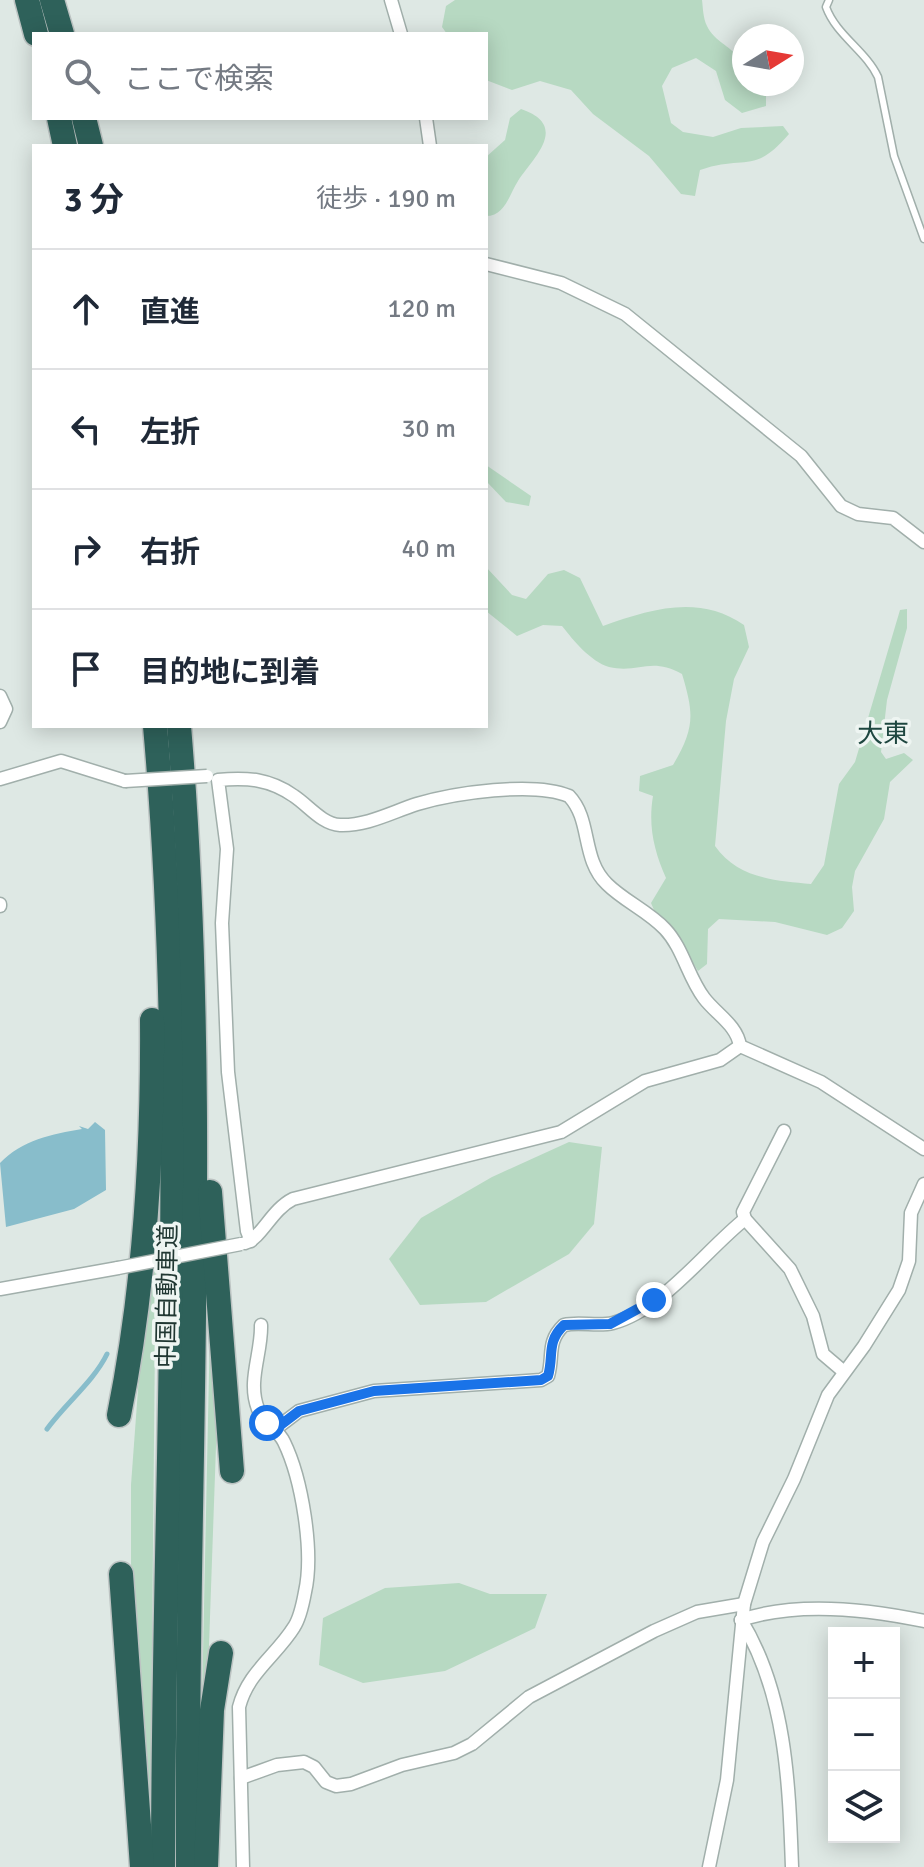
<!DOCTYPE html>
<html lang="ja">
<meta charset="utf-8">
<style>
body{margin:0;font-family:Signika,"Noto Sans JP",sans-serif;background:#f6f6f7;color:#1f2937}
.controls{position:absolute;right:24px;bottom:24px;display:grid;overflow:hidden;border-radius:0px;box-shadow:0 4px 20px #0003}
.controls button{width:72px;height:72px;display:grid;place-items:center;padding:0;border:0;border-bottom:2px solid #e0e1e3;background:#fff;color:#1f2937;font:40px sans-serif}
.compass{position:absolute;left:732px;top:24px;width:72px;height:72px;border-radius:50%;background:#fff;box-shadow:0 4px 20px #0003;rotate:79deg}
.stop{position:absolute;width:24px;height:24px;margin:-18px;border:6px solid #1a73e8;border-radius:50%;background:#fff}
.stop.end{background:#1a73e8;border-color:#fff;box-shadow:0 2px 8px #0008}
.list{margin:0;padding:0;list-style:none}
h2{display:flex;justify-content:space-between;align-items:center;height:104px;margin:0;padding:0 32px;font-size:34px}
h2 small{font-size:26px;font-weight:400;color:#747a83}
.list li{display:grid;grid-template-columns:52px 1fr auto;gap:24px;align-items:center;box-sizing:border-box;height:120px;padding:0 32px;border-top:2px solid #e0e1e3}
.list b{display:block;font-size:30px;white-space:nowrap}
.list em{font-size:26px;font-style:normal;color:#747a83}
.icon{flex:none;width:44px;height:44px;fill:none;stroke:currentColor;stroke-width:2;stroke-linecap:round;stroke-linejoin:round}
.map{position:relative;flex:none;width:924px;height:1867px;overflow:hidden}
.search{position:absolute;background:#fff;box-shadow:0 4px 20px #0003;left:32px;top:32px;width:456px;height:88px;display:flex;align-items:center;gap:20px;box-sizing:border-box;padding:0 28px;border-radius:0px;color:#747a83;font-size:30px}
.panel{position:absolute;background:#fff;box-shadow:0 4px 20px #0003;left:32px;top:144px;width:456px;height:584px;border-radius:0px}
.map>svg:first-child{display:block}
.green{fill:#b7d9c2}
.water{fill:#88bdcb}
.lines{fill:none;stroke-linecap:round;stroke-linejoin:round}
.stream{stroke:#88bdcb;stroke-width:5}
.service-casing{stroke:#a1afab;stroke-width:9}
.minor-casing{stroke:#a1afab;stroke-width:15}
.motorway-casing{stroke:#bcc3c2;stroke-width:27}
.service{stroke:#fff;stroke-width:6}
.minor{stroke:#fff;stroke-width:12}
.motorway{stroke:#2e615a;stroke-width:24}
.minor-bridge-casing{stroke:#a1afab;stroke-width:15;stroke-linecap:butt}
.minor-bridge{stroke:#fff;stroke-width:12}
.route{stroke:#1a73e8;stroke-width:10}
.labels{text-anchor:middle;stroke-width:7;stroke-linejoin:round;paint-order:stroke}
.street-label{font-size:24px;fill:#203732;stroke:#eef5f2}
.neighbourhood-label{font-size:26px;fill:#1e4740;stroke:#eef5f2}
</style>
<div class="map">
<svg width="924" height="1867" viewBox="0 0 924 1867">
<rect width="100%" height="100%" fill="#dee8e4"/>
<g class="green">
<path d="M455 0H702C703 8 703 18 707 26 719 50 744 44 744 84H751L766 95V106L742 113 725 100 716 71 696 58 672 68 662 86 671 123 683 132 713 137 741 128 783 126 789 134C753 176 745 154 700 170L695 196 681 194 649 156 593 114 571 90 540 81 512 90 486 80V34H447L442 27 446 6Z"/>
<path d="M521 109C571 126 532 159 518 181 509 195 505 216 486 216V157L505 140 510 118Z"/>
<polygon points="486,465 531,496 529,506 506,502 486,481"/>
<path d="M486 567 512 595 526 599 548 574 564 570 580 578 603 626C651 609 699 594 744 625L749 647 734 679 726 721 715 846C737 878 775 881 811 884L824 865 839 784 855 762 900 610 907 609V628L887 700 881 752 886 759 904 753 913 760 890 782 884 819 855 871 852 887 854 911 842 928 827 935 775 922 719 919 708 929 707 964 698 971 679 940 657 917 651 903 666 878C654 851 648 826 653 796L639 791 640 776 673 765C695 728 694 714 682 674 650 656 639 674 609 667 590 661 574 641 562 626L543 625 517 636 486 611Z"/>
<polygon points="157,1131 150,1856 131,1579 131,1485"/>
<polygon points="569,1142 602,1147 594,1224 569,1254 486,1302 420,1305 389,1259 421,1218 492,1177"/>
<polygon points="210,1325 217,1418 205,1759 202,1701"/>
<polygon points="459,1583 490,1594 547,1594 535,1628 445,1671 363,1683 319,1665 323,1618 385,1588"/>
</g>
<path class="water" d="M95 1122 105 1130 106 1190 74 1209 6 1227 0 1163C22 1140 52 1134 82 1129L79 1126 88 1129Z"/>
<g class="lines">
<path class="stream" d="M47 1429C65 1404 94 1381 107 1354"/>
<g class="service-casing">
<path id="service" d="M829 0 826 7C836 35 866 51 878 77L894 156 924 239"/>
</g>
<g class="minor-casing">
<g id="minor">
<polyline points="391,0 401,34"/>
<polyline points="426,118 430,146"/>
<polyline points="486,264 561,283 625,314 801,456 841,506 858,514 893,518 924,542"/>
<polyline points="0,696 6,709 0,722"/>
<polyline points="0,779 61,761 125,781"/>
<polyline points="0,904 0,906"/>
<polyline points="740,1046 821,1082 924,1149"/>
<polyline points="784,1131 743,1212 745,1219 790,1269 813,1316 823,1354 843,1371"/>
<path d="M251 1241 247 1231 228 1072 222 923 227 849 218 780C247 777 270 779 294 796 309 806 322 824 340 825 367 826 392 812 417 804 454 793 534 781 569 796 592 820 581 859 607 884 624 901 648 911 665 929 683 948 688 977 704 998 716 1014 737 1025 740 1046"/>
<path d="M245 1243C262 1238 271 1210 293 1199L561 1132 645 1081 720 1060 740 1046"/>
<polyline points="0,1289 118,1268"/>
<path d="M274 1430 299 1411 374 1391 541 1380 548 1376C554 1356 546 1342 564 1325 580 1321 597 1327 613 1323 662 1310 706 1250 745 1219"/>
<path d="M741 1620C786 1693 789 1783 792 1867"/>
<path d="M741 1620C797 1601 867 1609 924 1621"/>
<polyline points="241,1778 277,1765 304,1762 314,1767 326,1782 336,1786 351,1784 402,1765 454,1753 472,1744 529,1697 654,1631 697,1612 744,1604"/>
<path d="M243 1867 239 1707C248 1672 276 1656 294 1627 300 1618 303 1603 305 1592 314 1552 302 1479 284 1442 278 1429 263 1423 258 1409 247 1381 262 1353 261 1325"/>
<polyline points="709,1867 727,1780 744,1604 763,1542 794,1479 828,1395 864,1346 899,1290 909,1261 911,1213 924,1184"/>
</g>
</g>
<g class="motorway-casing">
<g id="motorway">
<polyline points="27,0 36,34"/>
<polyline points="52,0 62,34"/>
<polyline points="59,118 65,146"/>
<polyline points="84,118 91,146"/>
<path d="M155 726C189 1105 163 1487 163 1867"/>
<path d="M179 726C211 1106 185 1486 188 1867"/>
<polyline points="210,1192 232,1471"/>
<path d="M119 1415C145 1286 153 1152 152 1020"/>
<polyline points="121,1574 142,1867"/>
<polyline points="206,1867 212,1710 221,1653"/>
</g>
</g>
<use href="#service" class="service"/>
<use href="#minor" class="minor"/>
<use href="#motorway" class="motorway"/>
<g class="minor-bridge-casing">
<g id="minor-bridge">
<polyline points="125,781 207,776"/>
<polyline points="118,1268 241,1244"/>
</g>
</g>
<use href="#minor-bridge" class="minor-bridge"/>
</g>
<g class="lines">
<path class="route" d="M267 1423 274 1430 299 1411 374 1391 541 1380 548 1376C554 1356 546 1342 564 1325L610 1324 654 1300"/>
</g>
<g class="labels">
<g class="street-label">
<text transform="translate(167 1296) rotate(-89)" y="8">中国自動車道</text>
</g>
<g class="neighbourhood-label">
<text x="883" y="742">大東</text>
</g>
</g>
</svg>
<div class="controls">
<button>+</button>
<button>−</button>
<button><svg class="icon" aria-label="layers" viewBox="0 0 24 24"><path d="M12 4l9 5-9 5-9-5zM3 14l9 5 9-5"/></svg></button>
</div>
<svg class="compass" viewBox="-18 -18 36 36"><path d="M0-13l5 13h-10z" fill="#e53935"/><path d="M0 13l5-13h-10z" fill="#747a83"/></svg>
<div class="stop" style="left:267px;top:1423px"></div>
<div class="stop end" style="left:654px;top:1300px"></div>
<div class="search"><svg class="icon" aria-label="search" viewBox="0 0 24 24"><circle cx="10" cy="10" r="6"/><path d="M15 15l6 6"/></svg>ここで検索</div>
<section class="panel">
<h2>3 分<small>徒歩 · 190 m</small></h2>
<ul class="list">
<li><svg class="icon" aria-label="ahead" viewBox="0 0 24 24"><path d="M12 20V5M6 11l6-6 6 6"/></svg><div><b>直進</b></div><em>120 m</em></li>
<li><svg class="icon" aria-label="left" viewBox="0 0 24 24"><path d="M17 20v-9H6M10 6l-5 5 5 5"/></svg><div><b>左折</b></div><em>30 m</em></li>
<li><svg class="icon" aria-label="right" viewBox="0 0 24 24"><path d="M7 20v-9h11M14 6l5 5-5 5"/></svg><div><b>右折</b></div><em>40 m</em></li>
<li><svg class="icon" aria-label="arrive" viewBox="0 0 24 24"><path d="M6 21V4h12l-3 4 3 4H6"/></svg><div><b>目的地に到着</b></div></li>
</ul>
</section>
</div>
